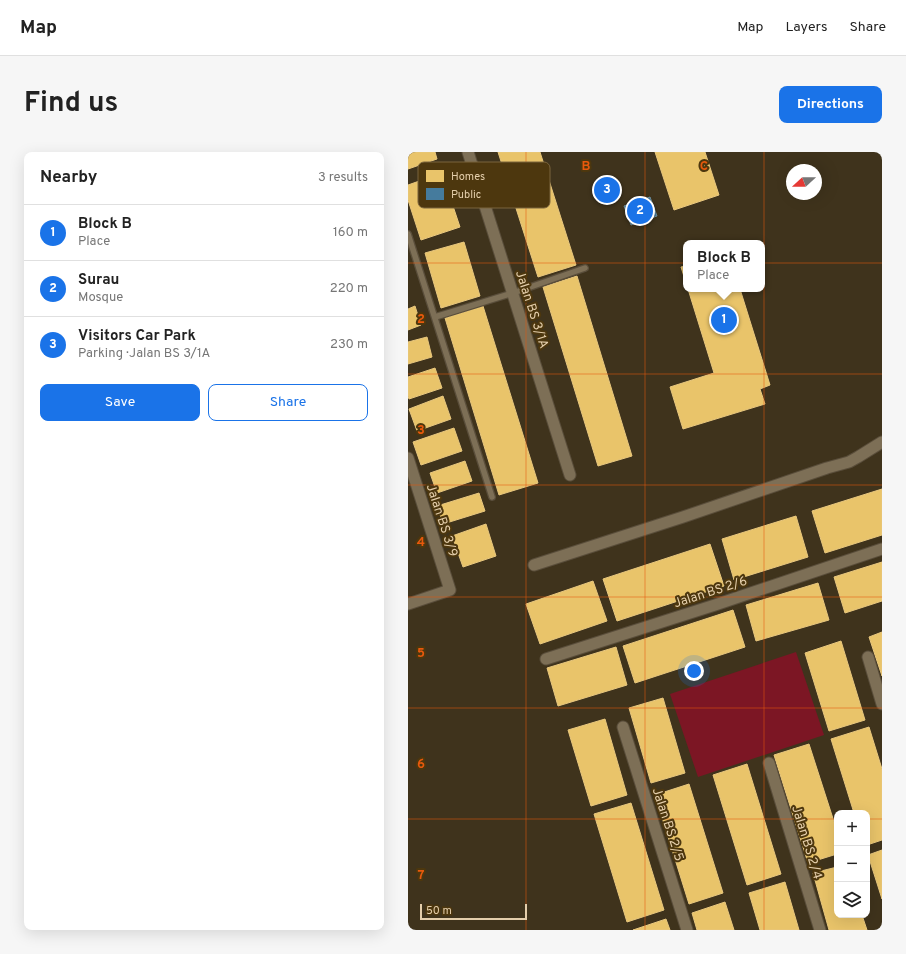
<!DOCTYPE html>
<meta charset="utf-8">
<style>
body{margin:0;font-family:Overpass,sans-serif;background:#f6f6f6;color:#222}
.controls{position:absolute;right:12px;bottom:12px;display:grid;overflow:hidden;border-radius:8px;box-shadow:0 4px 16px #0002}
.controls button{width:36px;height:36px;display:grid;place-items:center;padding:0;border:0;border-bottom:1px solid #e0e0e0;background:#fff;color:#222;font:20px sans-serif}
.compass{position:absolute;left:378px;top:12px;width:36px;height:36px;border-radius:50%;background:#fff;box-shadow:0 4px 16px #0002;rotate:249deg}
.scale{position:absolute;left:12px;bottom:10px;width:107px;box-sizing:border-box;padding-left:4px;border:2px solid #e4ceab;border-top:0;font-size:11px;line-height:14px;white-space:nowrap;color:#e4ceab;-webkit-text-stroke:3px #4d370e;paint-order:stroke}
.you{position:absolute;left:286px;top:519px;width:14px;height:14px;margin:-10px;border:3px solid #fff;border-radius:50%;background:#1a73e8;box-shadow:0 0 0 6px #1a73e833}
.badge{display:grid;place-items:center;width:26px;height:26px;border-radius:50%;background:#1a73e8;color:#fff;font-size:13px;font-weight:700}
.pin{position:absolute;translate:-50% -50%;border:2px solid #fff;box-shadow:0 1px 4px #0006}
.popup{position:absolute;left:275px;top:88px;width:82px;height:52px;box-sizing:border-box;display:grid;place-content:center;border-radius:8px;background:#fff;filter:drop-shadow(0 1px 3px #0005);font-size:13px;white-space:nowrap;color:#767676}
.popup b{font-size:15px;color:#222}
.popup::after{content:'';position:absolute;left:50%;top:100%;margin-left:-8px;border:8px solid transparent;border-top-color:#fff}
.list{margin:0;padding:0;list-style:none}
h2{display:flex;justify-content:space-between;align-items:center;height:52px;margin:0;padding:0 16px;font-size:17px}
h2 small{font-size:13px;font-weight:400;color:#767676}
.list li{display:grid;grid-template-columns:26px 1fr auto;gap:12px;align-items:center;box-sizing:border-box;height:56px;padding:0 16px;border-top:1px solid #e0e0e0}
.list b{display:block;font-size:15px;white-space:nowrap}
.list p{margin:0;font-size:13px;white-space:nowrap;color:#767676}
.list em{font-size:13px;font-style:normal;color:#767676}
.actions{display:flex;gap:8px;padding:12px 16px}
.actions a{flex:1;padding:9px 0;border:1px solid #1a73e8;border-radius:8px;text-align:center;font-size:14px;color:#1a73e8}
.actions .main{background:#1a73e8;color:#fff}
.icon{flex:none;width:22px;height:22px;fill:none;stroke:currentColor;stroke-width:2;stroke-linecap:round;stroke-linejoin:round}
.map{position:relative;flex:none;width:474px;height:778px;overflow:hidden;border-radius:8px}
header{display:flex;align-items:center;gap:24px;box-sizing:border-box;height:56px;padding:0 20px;background:#fff;border-bottom:1px solid #e0e0e0}
header strong{font-size:19px}
nav{display:flex;gap:22px;margin-inline-start:auto;font-size:14px}
.intro{display:flex;align-items:center;justify-content:space-between;box-sizing:border-box;height:96px;padding:0 24px}
h1{margin:0;font-size:28px}
.button{padding:10px 18px;border-radius:8px;background:#1a73e8;color:#fff;font-size:14px;font-weight:700}
main{display:flex;gap:24px;padding:0 24px}
aside{flex:1;background:#fff;border-radius:8px;box-shadow:0 4px 16px #0002}
.map>svg:first-child{display:block}
.green{fill:#7c1624}
.homes{fill:#e9c46a;stroke:#e8c77e}
.public{fill:#457b9d;stroke:#7594a1}
.lines{fill:none;stroke-linecap:round;stroke-linejoin:round}
.lane-casing{stroke:#5a4e3b;stroke-width:8}
.street-casing{stroke:#5a4e3b;stroke-width:13}
.lane{stroke:#7d6f56;stroke-width:5.5}
.street{stroke:#7d6f56;stroke-width:11}
.grid{fill:none;stroke:#e8590c;stroke-width:1;stroke-opacity:0.55}
.labels{text-anchor:middle;stroke-width:4;stroke-linejoin:round;paint-order:stroke}
.street-label{font-size:13px;fill:#e4ceab;stroke:#4d370e}
.key{fill:#4d370e;stroke:#7a643d;stroke-width:1}
.key-label{font-size:11px;fill:#e4ceab}
.grid-label{font-size:13px;text-anchor:middle;font-weight:bold;fill:#e8590c;stroke:#4d370e;stroke-width:4;stroke-linejoin:round;paint-order:stroke}
</style>
<header>
<strong>Map</strong>
<nav><a>Map</a><a>Layers</a><a>Share</a></nav>
</header>
<div class="intro"><h1>Find us</h1><a class="button">Directions</a></div>
<main>
<aside>
<h2>Nearby<small>3 results</small></h2>
<ul class="list">
<li><span class="badge">1</span><div><b>Block B</b><p>Place</p></div><em>160 m</em></li>
<li><span class="badge">2</span><div><b>Surau</b><p>Mosque</p></div><em>220 m</em></li>
<li><span class="badge">3</span><div><b>Visitors Car Park</b><p>Parking · Jalan BS 3/1A</p></div><em>230 m</em></li>
</ul>
<div class="actions"><a class="main">Save</a><a>Share</a></div>
</aside>
<div class="map">
<svg width="474" height="778" viewBox="0 0 474 778">
<rect width="100%" height="100%" fill="#3f331c"/>
<polygon class="green" points="388,500 416,583 290,625 262,542"/>
<g class="homes">
<polygon points="0,0 27,0 29,7 0,17"/>
<polygon points="90,0 132,0 168,113 130,125"/>
<polygon points="247,0 297,0 311,43 266,58"/>
<polygon points="34,21 52,75 13,88 0,48 0,33"/>
<polygon points="56,90 72,144 33,156 17,101"/>
<polygon points="278,114 278,131 273,115"/>
<polygon points="169,124 224,304 190,314 135,135"/>
<polygon points="280,137 332,137 362,233 352,237 357,252 275,277 262,235 306,221"/>
<polygon points="7,154 13,173 0,178 0,157"/>
<polygon points="75,154 130,331 91,343 37,166"/>
<polygon points="19,185 24,205 0,212 0,190"/>
<polygon points="27,216 34,236 1,247 0,244 0,225"/>
<polygon points="35,244 43,267 9,279 1,257"/>
<polygon points="46,276 54,299 13,313 5,290"/>
<polygon points="57,309 64,329 29,341 22,321"/>
<polygon points="474,337 474,383 417,401 404,359"/>
<polygon points="71,341 77,359 35,372 29,354"/>
<polygon points="388,364 400,405 326,428 314,387"/>
<polygon points="78,372 88,404 55,415 44,384"/>
<polygon points="302,392 316,434 209,469 195,427"/>
<polygon points="474,410 474,449 437,461 426,425"/>
<polygon points="185,429 199,469 132,492 118,452"/>
<polygon points="410,431 421,468 348,489 338,453"/>
<polygon points="325,458 337,495 227,531 215,494"/>
<polygon points="474,480 474,524 461,485"/>
<polygon points="433,489 457,568 421,579 397,501"/>
<polygon points="208,495 219,533 150,554 139,516"/>
<polygon points="255,546 277,621 243,631 221,556"/>
<polygon points="197,567 219,643 183,654 160,578"/>
<polygon points="461,575 474,617 474,688 459,693 459,661 446,661 423,587"/>
<polygon points="401,592 429,679 429,702 400,711 366,603"/>
<polygon points="339,612 373,722 339,733 305,623"/>
<polygon points="281,632 315,741 281,752 247,643"/>
<polygon points="223,651 256,758 219,770 186,662"/>
<polygon points="474,698 474,747 460,703"/>
<polygon points="429,715 429,763 454,763 459,778 421,778 405,721"/>
<polygon points="377,730 391,778 352,778 341,741"/>
<polygon points="317,750 326,778 289,778 284,761"/>
<polygon points="258,767 262,778 225,778"/>
</g>
<polygon class="public" points="242,45 249,64 223,73 216,54"/>
<g class="lines">
<g class="lane-casing">
<g id="lane">
<polyline points="0,82 84,345"/>
<polyline points="27,165 105,141 177,116"/>
</g>
</g>
<g class="street-casing">
<g id="street">
<polyline points="60,0 162,323"/>
<polyline points="0,306 42,438 0,452"/>
<polyline points="126,413 275,365 419,316 441,310 450,305 474,290"/>
<polyline points="460,505 474,552"/>
<polyline points="138,507 307,453 474,397"/>
<polyline points="215,575 279,778"/>
<polyline points="361,611 412,778"/>
</g>
</g>
<use href="#lane" class="lane"/>
<use href="#street" class="street"/>
</g>
<path class="grid" d="M118 0V778M237 0V778M356 0V778M0 111H474M0 222H474M0 333H474M0 445H474M0 556H474M0 667H429M459 667H474"/>
<g class="labels">
<g class="street-label">
<text transform="translate(125 157) rotate(72)" y="5">Jalan BS 3/1A</text>
<text transform="translate(35 368) rotate(72)" y="5">Jalan BS 3/9</text>
<text transform="translate(302 439) rotate(-18)" y="5">Jalan BS 2/6</text>
<text transform="translate(261 672) rotate(72)" y="5">Jalan BS 2/5</text>
<text transform="translate(400 690) rotate(73)" y="5">Jalan BS 2/4</text>
</g>
</g>
<rect x="10" y="10" width="132" height="46" rx="6" class="key"/>
<rect x="18" y="18" width="18" height="12" fill="#e9c46a"/>
<rect x="18" y="36" width="18" height="12" fill="#457b9d"/>
<g class="key-label">
<text x="43" y="28">Homes</text>
<text x="43" y="46">Public</text>
</g>
<g class="grid-label">
<text x="178" y="18">B</text>
<text x="296" y="18">C</text>
<text x="13" y="171">2</text>
<text x="13" y="282">3</text>
<text x="13" y="394">4</text>
<text x="13" y="505">5</text>
<text x="13" y="616">6</text>
<text x="13" y="727">7</text>
</g>
</svg>
<div class="controls">
<button>+</button>
<button>−</button>
<button><svg class="icon" aria-label="layers" viewBox="0 0 24 24"><path d="M12 4l9 5-9 5-9-5zM3 14l9 5 9-5"/></svg></button>
</div>
<svg class="compass" viewBox="-18 -18 36 36"><path d="M0-13l5 13h-10z" fill="#e53935"/><path d="M0 13l5-13h-10z" fill="#767676"/></svg>
<div class="scale">50 m</div>
<div class="you"></div>
<div class="pin badge" style="left:316px;top:168px">1</div>
<div class="popup"><b>Block B</b>Place</div>
<div class="pin badge" style="left:232px;top:59px">2</div>
<div class="pin badge" style="left:199px;top:38px">3</div>
</div>
</main>
